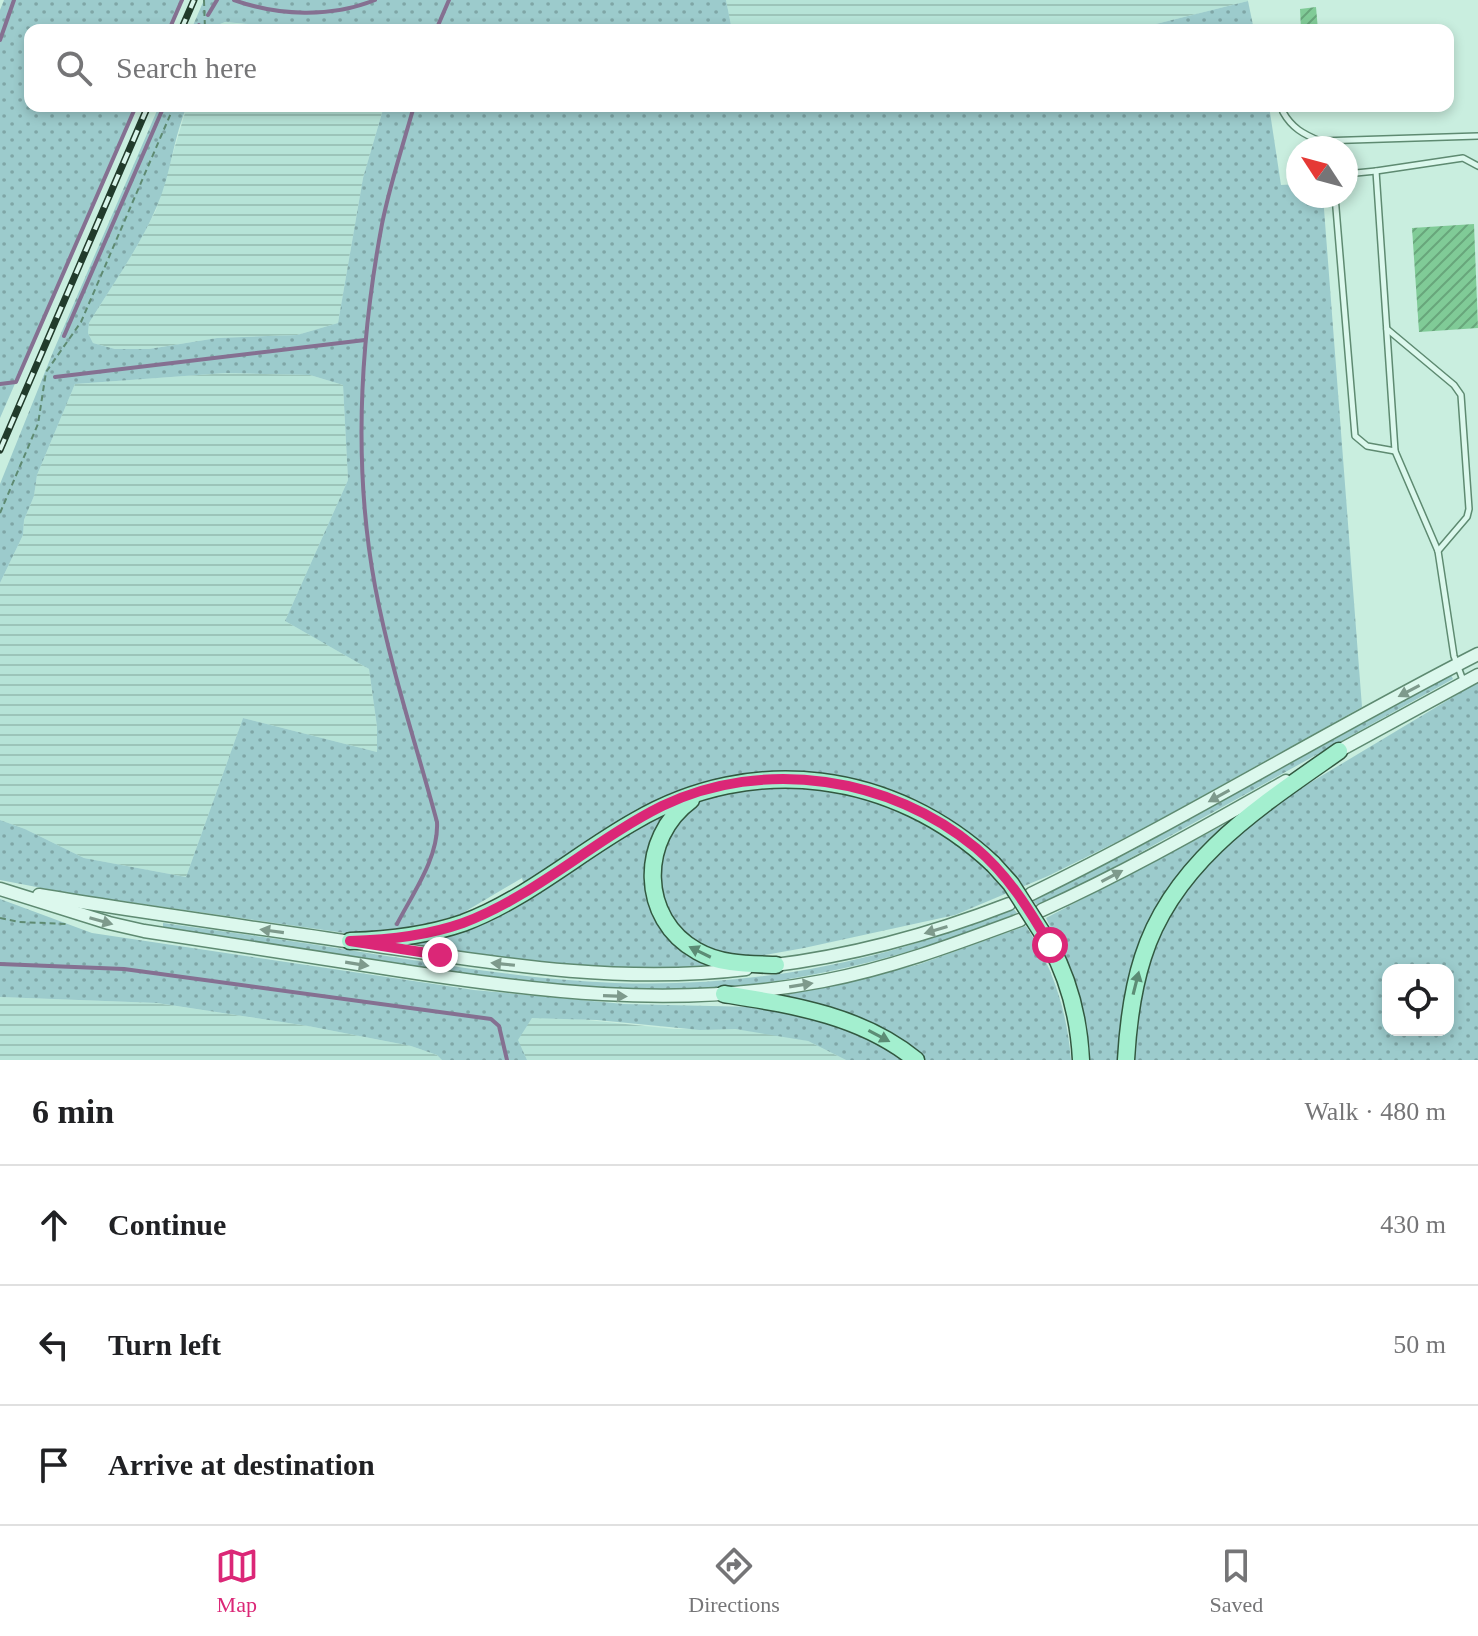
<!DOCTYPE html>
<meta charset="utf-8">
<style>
body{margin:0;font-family:"Times New Roman",serif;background:#f6f6f6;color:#202124}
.controls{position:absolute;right:24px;bottom:24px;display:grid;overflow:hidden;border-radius:16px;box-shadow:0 4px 12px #0003}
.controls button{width:72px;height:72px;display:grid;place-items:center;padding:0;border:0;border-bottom:2px solid #e0e0e0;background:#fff;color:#202124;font:40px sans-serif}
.compass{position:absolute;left:1286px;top:136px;width:72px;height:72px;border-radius:50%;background:#fff;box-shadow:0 4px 12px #0003;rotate:306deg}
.stop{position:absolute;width:24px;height:24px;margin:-18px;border:6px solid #db2777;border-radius:50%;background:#fff}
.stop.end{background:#db2777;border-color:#fff;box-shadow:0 2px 8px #0008}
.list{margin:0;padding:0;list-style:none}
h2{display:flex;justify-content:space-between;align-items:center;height:104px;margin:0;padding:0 32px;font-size:34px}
h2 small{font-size:26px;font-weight:400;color:#757577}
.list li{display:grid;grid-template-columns:52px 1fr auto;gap:24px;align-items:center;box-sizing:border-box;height:120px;padding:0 32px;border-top:2px solid #e0e0e0}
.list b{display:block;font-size:30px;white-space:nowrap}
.list em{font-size:26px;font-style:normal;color:#757577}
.icon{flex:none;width:44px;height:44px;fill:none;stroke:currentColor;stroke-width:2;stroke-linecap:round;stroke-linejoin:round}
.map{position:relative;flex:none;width:1478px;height:1060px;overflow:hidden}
.search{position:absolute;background:#fff;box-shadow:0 4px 12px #0003;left:24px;right:24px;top:24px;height:88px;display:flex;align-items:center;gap:20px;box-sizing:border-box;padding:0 28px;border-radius:16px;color:#757577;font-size:30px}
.sheet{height:464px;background:#fff}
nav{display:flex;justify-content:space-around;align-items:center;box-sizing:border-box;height:112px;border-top:2px solid #e0e0e0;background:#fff;font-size:22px;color:#757577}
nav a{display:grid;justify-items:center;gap:4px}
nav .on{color:#db2777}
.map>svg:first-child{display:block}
.farmland{fill:url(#farmland-rules)}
.grass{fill:url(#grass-dots);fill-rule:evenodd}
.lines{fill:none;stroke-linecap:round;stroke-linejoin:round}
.stream{stroke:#857091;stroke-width:4}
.building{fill:url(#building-hatch)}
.service-casing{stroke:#5e8a71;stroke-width:8}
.tertiary-casing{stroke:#5e8a71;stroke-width:15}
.primary-casing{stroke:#325840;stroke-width:19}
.path{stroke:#5e8a71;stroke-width:2;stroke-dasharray:6 4;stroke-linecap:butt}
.service{stroke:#dcf8ed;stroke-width:5}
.tertiary{stroke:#dcf8ed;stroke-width:12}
.primary{stroke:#a3efcf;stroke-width:16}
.rail-casing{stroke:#213b2b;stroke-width:7}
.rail{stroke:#d8f5ea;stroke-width:4;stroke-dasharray:12;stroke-linecap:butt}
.primary-bridge-casing{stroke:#325840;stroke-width:19;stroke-linecap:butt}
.primary-bridge{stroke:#a3efcf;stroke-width:16}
.oneway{fill:#7e9a8c}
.oneway2{fill:#5c8c75}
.route{stroke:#db2777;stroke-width:10}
</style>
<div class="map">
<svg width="1478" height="1060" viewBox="0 0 1478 1060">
<defs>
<pattern id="farmland-rules" width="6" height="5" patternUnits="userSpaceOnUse" patternTransform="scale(2)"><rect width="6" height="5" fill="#b6e3d7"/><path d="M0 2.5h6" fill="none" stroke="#9cc4b9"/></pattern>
<pattern id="grass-dots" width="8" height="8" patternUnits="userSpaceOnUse" patternTransform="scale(2)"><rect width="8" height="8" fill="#9ccbcc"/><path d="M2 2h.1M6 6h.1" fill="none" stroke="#7fa6a6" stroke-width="1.8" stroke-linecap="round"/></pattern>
<pattern id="building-hatch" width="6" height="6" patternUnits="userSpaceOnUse" patternTransform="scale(2)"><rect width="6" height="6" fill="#80cb97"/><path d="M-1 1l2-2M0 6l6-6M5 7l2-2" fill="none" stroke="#68a67b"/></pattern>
</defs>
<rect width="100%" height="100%" fill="#c9eedf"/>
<g class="farmland">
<polygon points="726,0 1248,0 1248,1 1132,30 732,30"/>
<polygon points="225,22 268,27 312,30 214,30 215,26"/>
<polygon points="187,106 384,106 363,178 338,323 297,335 217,338 149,349 115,349 93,343 88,333 89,323 136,248 156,210"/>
<polygon points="226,373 310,375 343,385 348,480 285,621 369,669 377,727 377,752 243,718 186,877 84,858 25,829 0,820 0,583 23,535 24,520 34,496 37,475 75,384"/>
<polygon points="0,997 156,1003 308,1026 411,1046 437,1055 442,1060 0,1060"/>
<polygon points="558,1017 674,1029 735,1029 775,1034 808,1041 846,1060 527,1060 517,1040 525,1027 532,1018"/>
</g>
<g class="grass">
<polygon points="4,0 182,0 169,30 30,30 30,106 136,106 0,418 0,10"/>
<polygon points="204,0 726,0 732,30 312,30 225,22 215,26 214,30 191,30"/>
<polygon points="1248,1 1254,30 1132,30"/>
<path d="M159 106H187C173 138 171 174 157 206 140 247 112 285 89 323L88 333 93 343 115 349H149L217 338 297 335 338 323 363 178 384 106H749L750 111 796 106H1269L1281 185 1298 184V196H1323L1362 707 1141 830 1048 876 955 915 804 948 702 966 668 969 630 970 540 963 407 944 526 893 522 878 461 914 417 927 352 934 73 894 0 880V820L25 829 84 858 186 877 243 718 377 752V727L369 669 285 621 348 480 343 385 310 375 226 373 75 384 37 475 34 496 24 520 23 535 0 583V484L53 352Z"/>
<polygon points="1451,675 1453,679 1089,881 1037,905 1032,900 1130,852"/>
<path d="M1478 682V1060H1132L1137 998 1164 921 1210 857 1288 796ZM1388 970H1448V1030H1388Z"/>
<polygon points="1237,818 1157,914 1121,1060 1088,1060 1072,971 1046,918"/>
<polygon points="0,899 92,933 474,990 624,1004 755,1007 816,1016 860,1033 905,1060 846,1060 808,1041 735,1029 700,1030 597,1020 532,1018 518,1040 527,1060 442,1060 437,1055 411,1046 308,1026 157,1003 0,997"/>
<path d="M1012 907 1017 913C908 958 793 986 675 991 587 994 497 979 409 965 327 952 245 941 163 929V923C236 933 308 943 380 955 458 967 536 980 615 983 749 988 890 962 1012 907Z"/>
<path d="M1026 926C1053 967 1067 1011 1071 1060H924L907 1047 781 996 917 965Z"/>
</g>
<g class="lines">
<g class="stream">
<path d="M234 0C278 16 331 18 375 0"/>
<polyline points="208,15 217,0"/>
<polyline points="169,30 182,0"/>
<polyline points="197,30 199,25"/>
<polyline points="436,30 449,0"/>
<polyline points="0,40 14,0"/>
<polyline points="64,336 164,106"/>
<polyline points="55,377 365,340"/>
<polyline points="0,384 16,382 136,106"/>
<path d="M397 924C413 893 439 857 437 822 416 744 390 666 375 586 353 467 360 342 382 224 390 184 403 145 414 106"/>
<polyline points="0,964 124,969 491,1019 499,1026 507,1060"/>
</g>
</g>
<g class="building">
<polygon points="1316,7 1318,30 1301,30 1300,9"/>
<polygon points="1474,224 1478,328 1419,332 1412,228"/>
</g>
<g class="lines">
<g class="service-casing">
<g id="service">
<path d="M1283 112C1292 128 1303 134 1320 141L1478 136"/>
<polyline points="1346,174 1376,171"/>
<polyline points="1335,196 1355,436 1367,446 1395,451"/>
<polyline points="1387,329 1454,385 1461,395 1469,509 1467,517 1438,551"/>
<polyline points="1464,683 1454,656 1438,551 1395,451 1376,171 1463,158 1478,166"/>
</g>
</g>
<g class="tertiary-casing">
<g id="tertiary">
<polyline points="1333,754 1478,675"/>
<path d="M0 889 109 923 144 931C224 944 304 956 384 968 530 991 676 1010 823 981 891 968 955 944 1020 920"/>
<path d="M1031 894C1183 820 1327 731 1478 654"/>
<path d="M39 895C145 913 252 927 358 943 487 962 616 985 746 969"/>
<path d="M1042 910C1126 872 1206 826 1286 781"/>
<path d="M768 966C851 956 932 934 1009 904"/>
</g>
</g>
<g class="primary-casing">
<g id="primary">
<path d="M691 800C639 838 639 919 697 951 721 965 750 964 776 965"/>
<path d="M350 941C389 940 425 936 463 923 525 900 578 853 635 821 753 752 894 771 993 864"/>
<path d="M1050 945C1069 980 1079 1020 1081 1060"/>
<path d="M724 994C792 1005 861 1015 916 1060"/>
<path d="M1126 1060C1128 1025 1132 991 1143 957 1173 861 1262 805 1339 751"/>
</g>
</g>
<g class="path">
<polyline points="204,0 205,30"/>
<polyline points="0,513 38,424 46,372 81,322 174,106"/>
<polyline points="0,918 19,922 68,924"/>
</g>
<use href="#service" class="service"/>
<use href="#tertiary" class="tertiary"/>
<use href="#primary" class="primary"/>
<g class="rail-casing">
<g id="rail">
<polyline points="181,30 194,0"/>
<polyline points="0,450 148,106"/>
</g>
</g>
<use href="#rail" class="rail"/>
<g class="primary-bridge-casing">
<polyline id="primary-bridge" points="993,864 1011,884 1050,945"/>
</g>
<use href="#primary-bridge" class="primary-bridge"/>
</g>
<defs><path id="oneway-solid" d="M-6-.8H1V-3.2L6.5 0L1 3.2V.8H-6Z" transform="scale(2)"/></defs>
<g class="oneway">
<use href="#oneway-solid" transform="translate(1409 691) rotate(152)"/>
<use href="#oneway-solid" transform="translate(1219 796) rotate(151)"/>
<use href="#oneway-solid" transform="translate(1112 876) rotate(-28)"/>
<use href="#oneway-solid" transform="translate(101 921) rotate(16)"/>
<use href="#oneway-solid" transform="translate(936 930) rotate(163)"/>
<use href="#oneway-solid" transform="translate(272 931) rotate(-172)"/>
<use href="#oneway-solid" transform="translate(357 964) rotate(9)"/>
<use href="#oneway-solid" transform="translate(503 964) rotate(-174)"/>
<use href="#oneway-solid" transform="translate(801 985) rotate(-9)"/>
<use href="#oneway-solid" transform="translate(615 996) rotate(2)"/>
</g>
<g class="oneway2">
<use href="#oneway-solid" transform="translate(700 952) rotate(-154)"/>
<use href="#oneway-solid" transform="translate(1136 983) rotate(-76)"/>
<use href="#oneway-solid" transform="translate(879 1036) rotate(28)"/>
</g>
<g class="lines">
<path class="route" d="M440 955 350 941C389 940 426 936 463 923 535 896 594 840 662 806 764 757 891 777 976 848 1008 875 1029 909 1050 945"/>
</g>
</svg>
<div class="controls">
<button><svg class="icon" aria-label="locate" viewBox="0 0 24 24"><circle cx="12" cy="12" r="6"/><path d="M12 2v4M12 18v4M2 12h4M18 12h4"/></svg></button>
</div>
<svg class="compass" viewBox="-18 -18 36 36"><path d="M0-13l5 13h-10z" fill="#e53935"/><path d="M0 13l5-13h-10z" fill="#757577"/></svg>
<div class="stop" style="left:1050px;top:945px"></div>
<div class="stop end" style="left:440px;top:955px"></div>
<div class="search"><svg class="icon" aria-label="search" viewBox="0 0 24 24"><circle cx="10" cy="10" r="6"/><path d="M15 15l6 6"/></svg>Search here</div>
</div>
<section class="sheet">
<h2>6 min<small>Walk · 480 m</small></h2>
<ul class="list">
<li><svg class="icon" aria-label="ahead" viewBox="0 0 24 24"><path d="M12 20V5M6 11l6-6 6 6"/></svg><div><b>Continue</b></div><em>430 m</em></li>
<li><svg class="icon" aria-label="left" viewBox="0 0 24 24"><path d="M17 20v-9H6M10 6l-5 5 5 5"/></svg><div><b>Turn left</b></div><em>50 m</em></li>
<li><svg class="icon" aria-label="arrive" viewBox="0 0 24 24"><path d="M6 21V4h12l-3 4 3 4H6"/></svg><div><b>Arrive at destination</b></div></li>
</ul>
</section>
<nav>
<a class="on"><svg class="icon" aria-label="map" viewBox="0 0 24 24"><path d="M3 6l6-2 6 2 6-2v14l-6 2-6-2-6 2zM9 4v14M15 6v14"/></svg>Map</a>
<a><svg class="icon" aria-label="directions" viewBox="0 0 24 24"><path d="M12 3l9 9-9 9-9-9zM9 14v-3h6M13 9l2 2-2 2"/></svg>Directions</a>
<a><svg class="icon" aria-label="saved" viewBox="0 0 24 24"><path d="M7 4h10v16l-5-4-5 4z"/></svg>Saved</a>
</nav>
